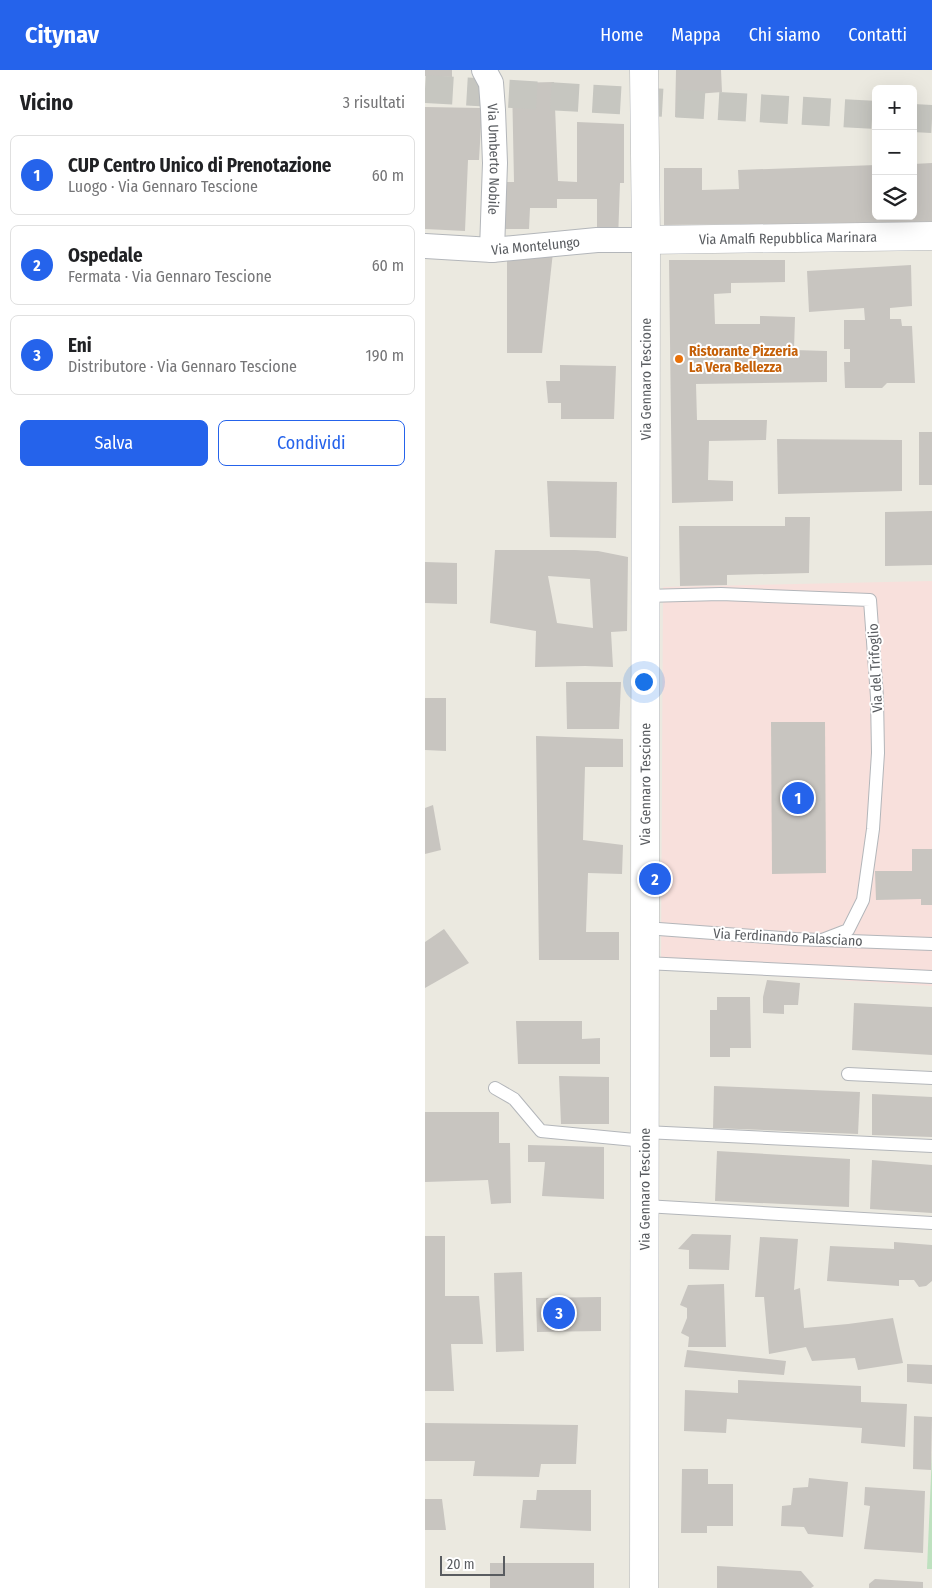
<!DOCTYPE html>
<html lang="it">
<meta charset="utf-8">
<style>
body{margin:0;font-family:"Fira Sans Condensed",sans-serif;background:#f6f6f6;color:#202124}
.controls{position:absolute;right:15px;top:15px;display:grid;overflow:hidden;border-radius:8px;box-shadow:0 5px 20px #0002}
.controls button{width:45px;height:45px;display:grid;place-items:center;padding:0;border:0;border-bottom:1px solid #e0e0e0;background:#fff;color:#202124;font:25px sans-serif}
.scale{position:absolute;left:15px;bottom:12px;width:65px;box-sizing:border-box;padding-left:5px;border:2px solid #595c60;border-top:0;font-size:14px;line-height:18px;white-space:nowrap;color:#595c60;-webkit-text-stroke:4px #fff;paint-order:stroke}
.you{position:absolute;left:218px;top:611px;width:18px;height:18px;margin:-12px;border:4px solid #fff;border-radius:50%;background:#1a73e8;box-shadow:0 0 0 8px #1a73e833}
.badge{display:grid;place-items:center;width:32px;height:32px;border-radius:50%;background:#2563eb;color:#fff;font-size:16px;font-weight:700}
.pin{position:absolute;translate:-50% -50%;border:2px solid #fff;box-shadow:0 1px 5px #0006}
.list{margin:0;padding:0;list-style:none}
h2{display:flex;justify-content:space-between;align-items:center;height:65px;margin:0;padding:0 20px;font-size:21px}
h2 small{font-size:16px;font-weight:400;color:#757577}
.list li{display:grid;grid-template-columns:32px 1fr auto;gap:15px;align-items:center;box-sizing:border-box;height:80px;margin:0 10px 10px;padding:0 10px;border:1px solid #e0e0e0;border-radius:8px}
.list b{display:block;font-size:19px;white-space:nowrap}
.list p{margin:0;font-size:16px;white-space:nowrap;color:#757577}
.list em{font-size:16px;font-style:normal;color:#757577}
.actions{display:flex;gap:10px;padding:15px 20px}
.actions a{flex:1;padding:11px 0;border:1px solid #2563eb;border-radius:8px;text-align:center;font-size:18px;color:#2563eb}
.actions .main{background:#2563eb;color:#fff}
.icon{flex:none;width:28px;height:28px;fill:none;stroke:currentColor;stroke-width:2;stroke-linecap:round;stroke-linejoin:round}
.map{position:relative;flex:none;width:507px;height:1518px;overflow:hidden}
header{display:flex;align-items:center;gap:30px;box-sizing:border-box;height:70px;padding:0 25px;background:#2563eb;color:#fff}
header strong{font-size:24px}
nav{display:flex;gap:28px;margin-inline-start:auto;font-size:18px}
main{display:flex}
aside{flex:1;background:#fff}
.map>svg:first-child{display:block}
.medical{fill:#f8e0dc}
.green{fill:#bee1bf}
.building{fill:#c8c5c0;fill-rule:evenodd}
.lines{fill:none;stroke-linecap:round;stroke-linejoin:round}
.trunk-tunnel{stroke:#c6c6c0;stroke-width:28;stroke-dasharray:28 14;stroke-linecap:butt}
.service-casing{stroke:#b3b6ba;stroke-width:14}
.minor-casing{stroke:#b3b6ba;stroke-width:26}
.tertiary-casing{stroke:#b3b6ba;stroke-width:29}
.service{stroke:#fff;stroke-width:12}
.minor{stroke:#fff;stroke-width:24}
.tertiary{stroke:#fff;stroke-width:28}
.food-dot{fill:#e8710a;stroke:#fff;stroke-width:2}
.labels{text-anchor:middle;stroke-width:4;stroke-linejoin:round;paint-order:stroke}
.street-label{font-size:14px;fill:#595c60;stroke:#fff}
.food-label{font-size:14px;font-weight:bold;fill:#c56008;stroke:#fff;text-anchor:start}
</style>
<header>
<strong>Citynav</strong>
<nav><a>Home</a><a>Mappa</a><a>Chi siamo</a><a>Contatti</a></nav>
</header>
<main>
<aside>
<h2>Vicino<small>3 risultati</small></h2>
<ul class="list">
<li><span class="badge">1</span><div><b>CUP Centro Unico di Prenotazione</b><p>Luogo · Via Gennaro Tescione</p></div><em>60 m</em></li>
<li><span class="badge">2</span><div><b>Ospedale</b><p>Fermata · Via Gennaro Tescione</p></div><em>60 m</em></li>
<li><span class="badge">3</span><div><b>Eni</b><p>Distributore · Via Gennaro Tescione</p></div><em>190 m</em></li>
</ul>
<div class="actions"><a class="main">Salva</a><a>Condividi</a></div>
</aside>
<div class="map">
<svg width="507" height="1518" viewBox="0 0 507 1518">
<rect width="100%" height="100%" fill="#ebe9e0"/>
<polygon class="medical" points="507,511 507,916 236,899 238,517"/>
<polygon class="green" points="507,1383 507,1499 502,1499"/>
<g class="building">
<polygon points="0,0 27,0 27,7 0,6"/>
<polygon points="251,0 296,0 297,22 271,24 272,46 250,47"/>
<polygon points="129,12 133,111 152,112 152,52 199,54 199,113 195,113 193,170 172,170 172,129 132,129 132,138 105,138 104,159 75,159 75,112 89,112 87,13"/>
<polygon points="0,37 57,38 54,90 43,90 40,161 0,159"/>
<polygon points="507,93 507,155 315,162 315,154 239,155 239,98 277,98 277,120 314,119 313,100 451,95 451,146 488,146 488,94"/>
<polygon points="82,182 128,182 117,283 82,283"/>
<polygon points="244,190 360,190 360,212 306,213 306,223 289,224 290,254 335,254 335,246 370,247 369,280 402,281 402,312 271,314 272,350 342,350 341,370 284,371 283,410 308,411 308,431 247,433"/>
<polygon points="486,195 487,236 465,238 465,249 476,249 477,256 487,256 490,313 462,313 457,318 420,318 419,292 425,292 425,279 419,279 419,250 440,250 439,238 384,242 382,201"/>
<polygon points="135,295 191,296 189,349 136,349 136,333 123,333 121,311 135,311"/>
<rect x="494" y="362" width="13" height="53"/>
<polygon points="352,369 477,370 477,421 353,424"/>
<polygon points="122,411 192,412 191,468 125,467"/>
<polygon points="507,441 507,495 460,496 460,442"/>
<polygon points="360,447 385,447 384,503 302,505 302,515 255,516 254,456 360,456"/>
<path d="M70 480H150L173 481 203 487 202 561 186 562 188 597 160 596 110 597 111 561 65 553ZM123 506 165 509 168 558 132 553Z"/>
<polygon points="0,492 32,493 32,534 0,533"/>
<polygon points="141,612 196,612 194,659 142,659"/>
<polygon points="0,628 21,628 21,681 0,680"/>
<polygon points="346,652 400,652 401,803 347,804"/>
<polygon points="111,666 198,669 198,697 160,697 158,770 198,775 197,804 163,803 161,862 194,862 194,890 114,890"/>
<polygon points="8,735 16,780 0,784 0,738"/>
<polygon points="487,779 507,779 507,835 496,835 496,829 451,830 450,801 487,801"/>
<polygon points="19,859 44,893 0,918 0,872"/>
<polygon points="342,910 375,913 373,935 359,935 359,944 338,943 338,927"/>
<polygon points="292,927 325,927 326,978 305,978 305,987 285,987 285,940 292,940"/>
<polygon points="429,933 507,937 507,985 427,980"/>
<polygon points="91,951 157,951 157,969 175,968 175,994 93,994"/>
<polygon points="134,1006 184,1007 184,1054 136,1054"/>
<polygon points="289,1016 435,1022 433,1064 288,1058"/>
<polygon points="447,1024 507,1027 507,1067 447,1065"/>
<polygon points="0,1042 74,1042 74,1073 85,1073 86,1133 66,1134 63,1110 0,1112"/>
<polygon points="103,1075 179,1077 179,1129 117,1126 120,1092 103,1092"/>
<polygon points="292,1081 425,1089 424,1137 290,1131"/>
<polygon points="447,1090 507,1095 507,1143 445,1139"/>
<polygon points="267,1164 306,1165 304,1200 264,1199 264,1180 253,1179"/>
<polygon points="0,1166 20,1166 20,1226 54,1226 58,1274 26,1274 29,1321 0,1321"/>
<polygon points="335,1167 373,1169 369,1220 375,1218 379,1258 423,1254 468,1248 478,1293 433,1300 430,1288 387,1291 381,1277 344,1284 339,1227 330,1227"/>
<polygon points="469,1172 507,1175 507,1211 501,1216 494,1217 489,1210 474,1210 474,1216 402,1211 405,1176 469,1179"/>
<polygon points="97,1202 99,1281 71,1282 69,1203"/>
<polygon points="299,1214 301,1277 263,1277 264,1267 256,1263 262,1248 262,1238 255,1235 263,1215"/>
<polygon points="176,1227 176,1261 112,1262 111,1228"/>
<polygon points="262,1280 361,1291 359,1305 259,1297"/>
<polygon points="482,1294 507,1295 507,1314 482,1312"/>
<polygon points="313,1310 436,1316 436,1332 482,1334 480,1377 436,1373 437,1358 302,1349 301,1363 259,1361 260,1320 313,1323"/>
<polygon points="489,1346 507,1347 506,1400 488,1399"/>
<polygon points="0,1353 153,1355 151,1394 116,1394 114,1407 48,1406 50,1391 0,1391"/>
<polygon points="257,1399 283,1399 283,1414 308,1414 308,1456 282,1456 282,1463 256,1463"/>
<polygon points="384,1408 423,1412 418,1467 383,1464 379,1457 356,1456 357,1436 366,1435 368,1418 383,1417"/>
<polygon points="440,1417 500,1421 498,1483 439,1479 445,1436 439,1435"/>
<polygon points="112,1420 166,1420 166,1461 95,1458 98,1430 111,1430"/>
<polygon points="0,1429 17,1429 21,1460 0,1460"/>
<rect x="65" y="1493" width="104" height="25"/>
<polygon points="292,1496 376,1501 389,1516 386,1518 292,1518"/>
<polygon points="450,1509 498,1512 498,1518 444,1518 444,1514"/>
</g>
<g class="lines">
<g class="trunk-tunnel">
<polyline points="0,19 451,45"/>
<polyline points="488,48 507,49"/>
</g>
<g class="service-casing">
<g id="service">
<polyline points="220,526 296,524 445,530 452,627 453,683 448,759 438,830 423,860 397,870"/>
<polyline points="220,858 370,869 507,874"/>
<polyline points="220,893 507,907"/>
<polyline points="423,1004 507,1008"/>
<polyline points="70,1018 89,1029 116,1061 220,1071"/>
<polyline points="220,1062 507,1076"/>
<polyline points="220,1136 507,1153"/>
</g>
</g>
<g class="minor-casing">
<g id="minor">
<path id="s1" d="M59 0 66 13 68 40 70 93 67 180"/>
<path id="s2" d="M0 176 67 180 172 170H221"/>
</g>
</g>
<g class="tertiary-casing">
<g id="tertiary">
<path id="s3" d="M221 170 507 166"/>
<path id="s4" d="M219 1518 221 170 219 0"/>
</g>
</g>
<use href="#service" class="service"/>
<use href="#minor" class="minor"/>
<use href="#tertiary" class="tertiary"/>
</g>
<circle class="food-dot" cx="254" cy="289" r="5"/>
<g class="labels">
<g class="street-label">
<text dy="5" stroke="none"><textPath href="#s1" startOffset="91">Via Umberto Nobile</textPath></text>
<text dy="5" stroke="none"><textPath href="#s3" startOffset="142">Via Amalfi Repubblica Marinara</textPath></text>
<text dy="5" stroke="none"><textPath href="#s2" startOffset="111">Via Montelungo</textPath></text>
<text dy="5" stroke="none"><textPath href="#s4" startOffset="1209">Via Gennaro Tescione</textPath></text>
<text transform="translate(450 598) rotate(-93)" y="5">Via del Trifoglio</text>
<text dy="5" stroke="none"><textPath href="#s4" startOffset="804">Via Gennaro Tescione</textPath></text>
<text transform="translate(363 867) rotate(3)" y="5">Via Ferdinando Palasciano</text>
<text dy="5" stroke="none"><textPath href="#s4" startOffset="399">Via Gennaro Tescione</textPath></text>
</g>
<g class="food-label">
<text x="264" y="286">Ristorante Pizzeria<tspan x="264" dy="16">La Vera Bellezza</tspan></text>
</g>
</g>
</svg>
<div class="controls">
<button>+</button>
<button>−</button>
<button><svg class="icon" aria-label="layers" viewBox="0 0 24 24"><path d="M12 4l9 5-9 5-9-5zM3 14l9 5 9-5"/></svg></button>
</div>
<div class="scale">20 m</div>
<div class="you"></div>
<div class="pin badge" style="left:373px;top:728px">1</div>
<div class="pin badge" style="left:230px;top:809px">2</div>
<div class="pin badge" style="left:134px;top:1243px">3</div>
</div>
</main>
